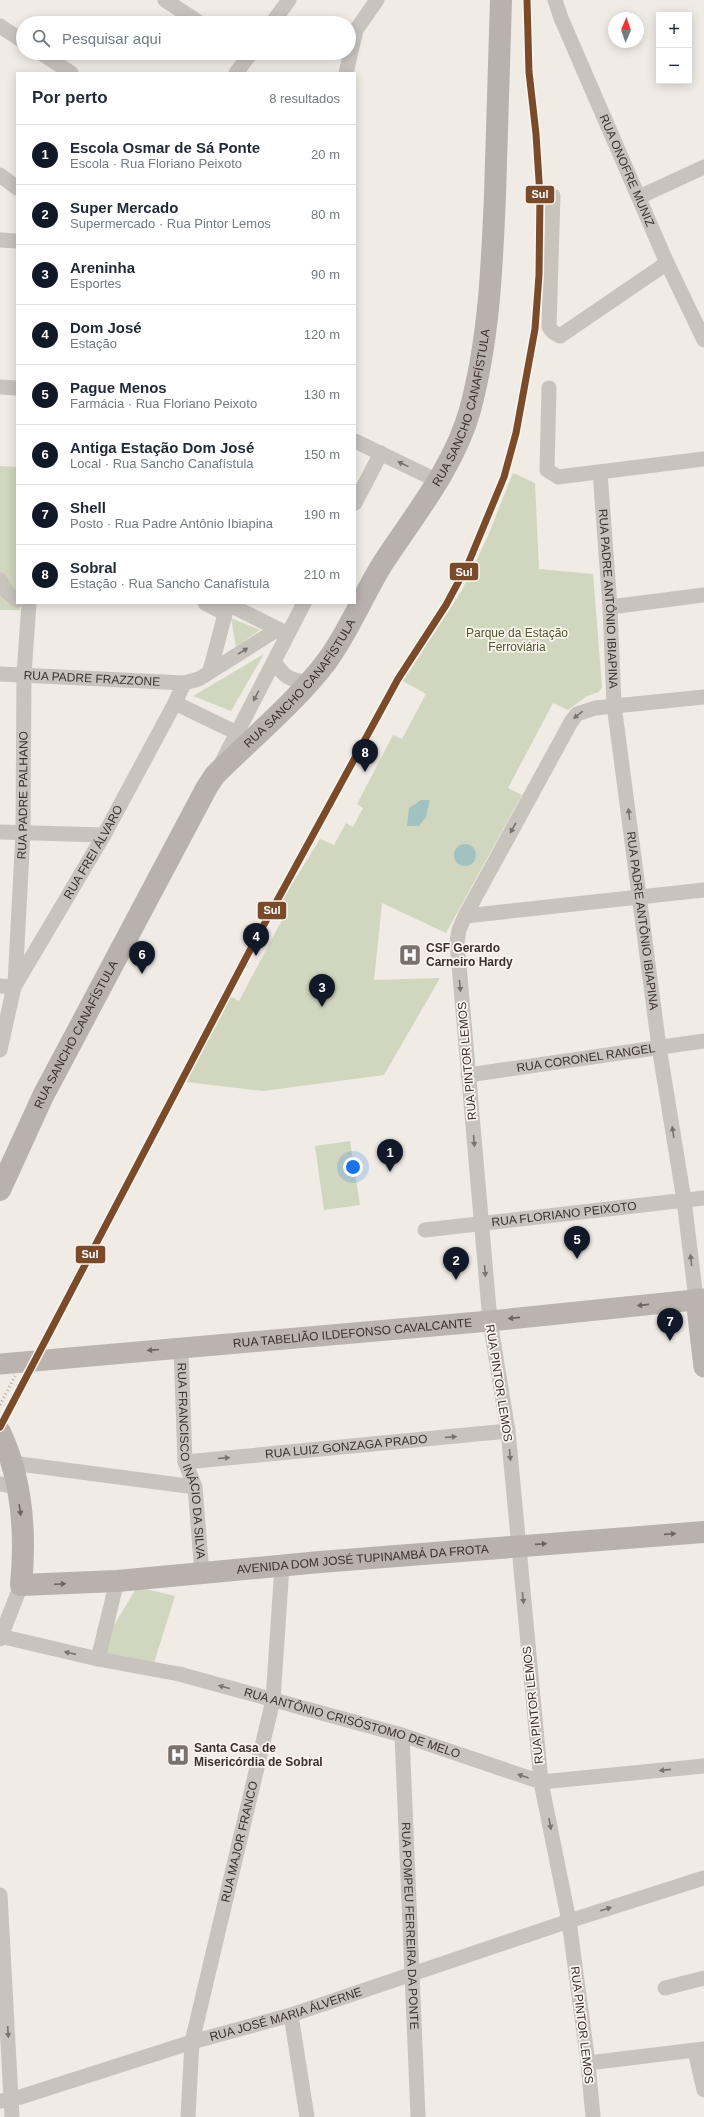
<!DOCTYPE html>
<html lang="pt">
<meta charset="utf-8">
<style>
body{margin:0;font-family:Helvetica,sans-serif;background:#f6f6f7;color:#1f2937}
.controls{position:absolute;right:12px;top:12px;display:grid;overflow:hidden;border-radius:0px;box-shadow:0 2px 10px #0003}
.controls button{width:36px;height:36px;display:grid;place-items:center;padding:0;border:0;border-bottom:1px solid #e0e1e3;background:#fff;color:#1f2937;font:20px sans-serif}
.compass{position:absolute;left:608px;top:12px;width:36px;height:36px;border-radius:50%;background:#fff;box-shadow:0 2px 10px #0003;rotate:2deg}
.you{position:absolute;left:353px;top:1167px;width:14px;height:14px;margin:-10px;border:3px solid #fff;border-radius:50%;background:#1a73e8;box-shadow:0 0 0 6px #1a73e833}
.badge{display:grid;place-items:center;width:26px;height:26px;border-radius:50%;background:#111827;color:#fff;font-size:13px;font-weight:700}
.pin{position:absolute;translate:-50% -33px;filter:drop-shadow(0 1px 2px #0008)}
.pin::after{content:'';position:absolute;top:21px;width:14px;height:12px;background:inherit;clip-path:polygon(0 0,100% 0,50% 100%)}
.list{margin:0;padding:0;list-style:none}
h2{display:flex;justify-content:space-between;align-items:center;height:52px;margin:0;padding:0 16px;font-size:17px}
h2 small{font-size:13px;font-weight:400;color:#747a83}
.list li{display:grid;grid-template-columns:26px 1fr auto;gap:12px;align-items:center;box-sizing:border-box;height:60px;padding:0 16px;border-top:1px solid #e0e1e3}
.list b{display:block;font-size:15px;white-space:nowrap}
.list p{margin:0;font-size:13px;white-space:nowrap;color:#747a83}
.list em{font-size:13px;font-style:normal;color:#747a83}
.icon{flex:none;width:22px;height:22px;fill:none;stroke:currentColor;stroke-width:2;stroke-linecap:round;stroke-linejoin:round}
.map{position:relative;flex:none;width:704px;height:2117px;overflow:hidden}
.search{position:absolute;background:#fff;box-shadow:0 2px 10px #0003;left:16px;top:16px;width:340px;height:44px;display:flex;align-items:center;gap:10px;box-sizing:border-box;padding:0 14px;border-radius:22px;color:#747a83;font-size:15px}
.panel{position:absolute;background:#fff;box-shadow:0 2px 10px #0003;left:16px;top:72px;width:340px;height:532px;border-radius:0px}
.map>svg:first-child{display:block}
.green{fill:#d1d6bf}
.water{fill:#a1c2c1}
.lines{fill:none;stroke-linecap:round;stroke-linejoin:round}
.street{stroke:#c9c3be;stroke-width:15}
.secondary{stroke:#bab3ae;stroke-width:21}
.primary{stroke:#b8b1ad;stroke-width:22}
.rail{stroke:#b1aca8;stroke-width:3;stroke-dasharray:1 3;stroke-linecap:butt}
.rail-1-casing{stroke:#fbf5ee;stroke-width:10}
.rail-1{stroke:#7a4b2a;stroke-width:7}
.oneway{fill:#7b726d}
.oneway2{fill:#6e645f}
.oneway3{fill:#6d645f}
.labels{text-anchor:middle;stroke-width:3.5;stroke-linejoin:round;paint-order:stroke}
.street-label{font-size:12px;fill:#3b302b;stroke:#fbf5ee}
.park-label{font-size:12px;fill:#4a5a2e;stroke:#fbf5ee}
.poi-label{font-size:12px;font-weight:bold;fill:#3b302b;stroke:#fbf5ee;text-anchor:start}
.line-badge{stroke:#fbf5ee;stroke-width:1.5}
.badge-label{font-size:11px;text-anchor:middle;font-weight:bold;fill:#fff}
</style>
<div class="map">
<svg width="704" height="2117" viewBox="0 0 704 2117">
<rect width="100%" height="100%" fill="#f0ebe5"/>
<g class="green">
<polygon points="0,466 17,467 17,603 21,603 20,610 0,610"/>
<polygon points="513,473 535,483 539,569 593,574 602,687 599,692 587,696 568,710 553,703 508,788 522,795 446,933 382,903 374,980 440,978 384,1075 263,1091 186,1082 230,996 239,1001 282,920 273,915 320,839 334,845 346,823 353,827 363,808 357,804 393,735 402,739 426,694 403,681 461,592 488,536"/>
<polygon points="231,618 260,630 236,647"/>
<polygon points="264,654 231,711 193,696"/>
<polygon points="350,1141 360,1205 324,1210 315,1146"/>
<polygon points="137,1587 175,1596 151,1672 102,1656 107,1637"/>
</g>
<g class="water">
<polygon points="421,800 430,800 426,817 419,826 407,826 409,808"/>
<circle cx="465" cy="855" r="11"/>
</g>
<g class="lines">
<g class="street">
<polyline points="165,0 200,23"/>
<path id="s1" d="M555 0 561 18 667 263 704 340"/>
<polyline points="272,23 289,0"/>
<polyline points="0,26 23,41"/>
<polyline points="41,53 71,73"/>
<polyline points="236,73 251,53"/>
<polyline points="346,73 356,30 377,0"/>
<polyline points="0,175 17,188"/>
<polyline points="553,196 549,327 553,332 560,336 667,263"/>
<polyline points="639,197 704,167"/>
<polyline points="0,240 17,241"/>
<polyline points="0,387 17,388"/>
<polyline points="549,388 547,470 558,477 704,459"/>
<polyline points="355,441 438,481"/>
<path id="s2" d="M600 472 610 607 614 705 659 1047 684 1200 696 1299"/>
<polyline points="355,503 381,453"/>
<polyline points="0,580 7,592 17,600"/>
<polyline points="205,603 224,613"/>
<polyline points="228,604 286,633"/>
<polyline points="610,607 704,595"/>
<path d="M275 662C283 677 292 681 309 682"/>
<polyline points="210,671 228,603"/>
<path id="s3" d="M0 674 184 683 199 679 278 629"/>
<polyline points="175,703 237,733"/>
<polyline points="222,762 304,603"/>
<polyline points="0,832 104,835"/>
<polyline points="465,916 704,890"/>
<path id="s4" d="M15 984 23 833 24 674 29 603"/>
<polyline points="0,986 14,987"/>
<path id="s5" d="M0 1050 14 987 104 835 175 703 184 683"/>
<path id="s6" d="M468 1075 704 1041"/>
<path id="s7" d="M425 1230 704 1198"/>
<path id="s8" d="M181 1348 185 1462 195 1487 202 1574"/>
<path id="s9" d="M185 1462 508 1431"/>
<polyline points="12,1463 195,1487"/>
<polyline points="0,1484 17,1487"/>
<path id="s10" d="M0 1636 98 1659 179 1674 402 1735 541 1782 704 1766"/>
<polyline points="0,1639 21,1585"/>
<polyline points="98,1659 117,1581"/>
<path id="s11" d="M402 1735 418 2117"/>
<polyline points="0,1895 12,2117"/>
<polyline points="665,1988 704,1978"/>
<polyline points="291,2015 307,2117"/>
<polyline points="695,2051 704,2090"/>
<polyline points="588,2063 704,2049"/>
<path id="s12" d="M0 2101 11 2100 192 2042 291 2015 569 1921 704 1878"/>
<path id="s13" d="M188 2117 192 2042 273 1700 282 1566"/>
<polyline points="593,2117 588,2063 569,1921 541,1782 508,1431 490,1321 457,942 459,930 465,916 571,722 577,714 595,708 704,697"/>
</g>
<g class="secondary">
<polyline points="696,1299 704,1367"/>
<path id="s14" d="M0 1364 490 1321 704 1299"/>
</g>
<g class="primary">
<path id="s15" d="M0 1190 43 1096 207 787 215 775C251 739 296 702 327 661 349 631 363 595 383 563 415 514 454 467 470 410 489 340 492 267 495 195 497 130 499 65 501 0"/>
<path id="s16" d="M0 1432C22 1479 26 1534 21 1585L117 1581 320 1562 704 1532"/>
</g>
<polyline class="rail" points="0,1405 15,1376"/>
<g class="rail-1-casing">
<polyline id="rail-1" points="0,1427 249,952 398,679 446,605 468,564 504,477 516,433 535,329 539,275 540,196 536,134 529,72 527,0"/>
</g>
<use href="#rail-1" class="rail-1"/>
</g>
<defs><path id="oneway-solid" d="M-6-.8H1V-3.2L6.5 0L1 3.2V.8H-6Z"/></defs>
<g class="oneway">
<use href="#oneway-solid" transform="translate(403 464) rotate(-154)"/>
<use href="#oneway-solid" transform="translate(243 651) rotate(-32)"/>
<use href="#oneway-solid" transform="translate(256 696) rotate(118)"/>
<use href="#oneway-solid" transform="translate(578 715) rotate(141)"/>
<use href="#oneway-solid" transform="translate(629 814) rotate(-97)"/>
<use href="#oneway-solid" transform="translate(513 828) rotate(119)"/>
<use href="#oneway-solid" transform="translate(460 986) rotate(84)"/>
<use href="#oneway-solid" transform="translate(673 1132) rotate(-99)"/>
<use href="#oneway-solid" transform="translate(474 1141) rotate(85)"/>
<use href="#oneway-solid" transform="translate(691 1260) rotate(-97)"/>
<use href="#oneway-solid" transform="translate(485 1271) rotate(85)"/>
<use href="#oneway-solid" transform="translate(451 1437) rotate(-5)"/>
<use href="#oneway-solid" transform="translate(510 1455) rotate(85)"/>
<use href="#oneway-solid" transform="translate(224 1458) rotate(-5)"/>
<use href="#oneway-solid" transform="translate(523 1598) rotate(84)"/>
<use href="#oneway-solid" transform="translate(70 1653) rotate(-167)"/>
<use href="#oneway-solid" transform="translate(224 1687) rotate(-165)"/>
<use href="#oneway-solid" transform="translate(665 1770) rotate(174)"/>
<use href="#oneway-solid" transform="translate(523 1776) rotate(-161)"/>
<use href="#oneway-solid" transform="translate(550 1824) rotate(79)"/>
<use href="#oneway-solid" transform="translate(606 1909) rotate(-17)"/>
<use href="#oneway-solid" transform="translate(8 2032) rotate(87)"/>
</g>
<g class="oneway2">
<use href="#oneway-solid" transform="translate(643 1305) rotate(174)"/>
<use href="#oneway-solid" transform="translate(514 1318) rotate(174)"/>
<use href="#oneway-solid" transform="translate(153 1350) rotate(175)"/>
</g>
<g class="oneway3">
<use href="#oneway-solid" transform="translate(20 1510) rotate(81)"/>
<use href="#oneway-solid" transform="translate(670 1534) rotate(-4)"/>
<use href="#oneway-solid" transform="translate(541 1544) rotate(-4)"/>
<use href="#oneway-solid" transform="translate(60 1584) rotate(-2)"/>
</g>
<defs>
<g id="hospital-square" transform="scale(1.15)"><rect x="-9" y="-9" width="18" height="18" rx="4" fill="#7a716c" stroke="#fbf5ee"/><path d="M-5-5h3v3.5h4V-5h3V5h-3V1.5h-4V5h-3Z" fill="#fff"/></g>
</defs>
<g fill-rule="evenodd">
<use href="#hospital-square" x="410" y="955"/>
<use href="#hospital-square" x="178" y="1755"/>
</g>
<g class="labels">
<g class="street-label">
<text dy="4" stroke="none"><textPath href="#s1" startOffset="185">RUA ONOFRE MUNIZ</textPath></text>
<text dy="4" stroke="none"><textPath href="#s15" startOffset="917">RUA SANCHO CANAFÍSTULA</textPath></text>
<text dy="4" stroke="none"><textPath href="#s2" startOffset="127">RUA PADRE ANTÔNIO IBIAPINA</textPath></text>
<text dy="4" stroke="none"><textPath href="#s3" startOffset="92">RUA PADRE FRAZZONE</textPath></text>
<text dy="4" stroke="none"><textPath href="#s15" startOffset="593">RUA SANCHO CANAFÍSTULA</textPath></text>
<text dy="4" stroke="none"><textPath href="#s4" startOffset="189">RUA PADRE PALHANO</textPath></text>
<text dy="4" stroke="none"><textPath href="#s5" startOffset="221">RUA FREI ÁLVARO</textPath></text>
<text dy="4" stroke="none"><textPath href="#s2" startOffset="451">RUA PADRE ANTÔNIO IBIAPINA</textPath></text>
<text dy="4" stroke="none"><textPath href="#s15" startOffset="173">RUA SANCHO CANAFÍSTULA</textPath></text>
<text dy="4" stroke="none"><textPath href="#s6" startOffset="119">RUA CORONEL RANGEL</textPath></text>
<text transform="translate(467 1061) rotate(-95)" y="4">RUA PINTOR LEMOS</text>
<text dy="4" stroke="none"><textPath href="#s7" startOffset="140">RUA FLORIANO PEIXOTO</textPath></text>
<text dy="4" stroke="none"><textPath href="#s14" startOffset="354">RUA TABELIÃO ILDEFONSO CAVALCANTE</textPath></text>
<text transform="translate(499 1383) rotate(81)" y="4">RUA PINTOR LEMOS</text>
<text dy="4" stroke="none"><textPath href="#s9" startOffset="162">RUA LUIZ GONZAGA PRADO</textPath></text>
<text dy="4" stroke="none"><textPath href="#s8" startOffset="114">RUA FRANCISCO INÁCIO DA SILVA</textPath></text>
<text dy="4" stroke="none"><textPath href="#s16" startOffset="499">AVENIDA DOM JOSÉ TUPINAMBÁ DA FROTA</textPath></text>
<text transform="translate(533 1705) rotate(-96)" y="4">RUA PINTOR LEMOS</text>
<text dy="4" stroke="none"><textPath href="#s10" startOffset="363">RUA ANTÔNIO CRISÓSTOMO DE MELO</textPath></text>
<text dy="4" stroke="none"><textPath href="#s13" startOffset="281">RUA MAJOR FRANCO</textPath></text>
<text dy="4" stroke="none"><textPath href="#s11" startOffset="191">RUA POMPEU FERREIRA DA PONTE</textPath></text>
<text dy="4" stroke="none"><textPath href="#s12" startOffset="299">RUA JOSÉ MARIA ÁLVERNE</textPath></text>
<text transform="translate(582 2025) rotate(83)" y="4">RUA PINTOR LEMOS</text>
</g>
<g class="park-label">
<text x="517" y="637">Parque da Estação<tspan x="517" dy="14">Ferroviária</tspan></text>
</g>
<g class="poi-label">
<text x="426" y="952">CSF Gerardo<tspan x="426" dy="14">Carneiro Hardy</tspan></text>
<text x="194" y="1752">Santa Casa de<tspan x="194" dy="14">Misericórdia de Sobral</tspan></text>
</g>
</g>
<g class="line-badge">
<rect x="525" y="185" width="30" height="19" rx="4" fill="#7a4b2a"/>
<rect x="449" y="562" width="30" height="19" rx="4" fill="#7a4b2a"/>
<rect x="257" y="901" width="30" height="19" rx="4" fill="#7a4b2a"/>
<rect x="75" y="1245" width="31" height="19" rx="4" fill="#7a4b2a"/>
</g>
<g class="badge-label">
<text x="540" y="198">Sul</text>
<text x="464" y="576">Sul</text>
<text x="272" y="914">Sul</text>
<text x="90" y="1258">Sul</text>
</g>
</svg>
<div class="controls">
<button>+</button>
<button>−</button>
</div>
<svg class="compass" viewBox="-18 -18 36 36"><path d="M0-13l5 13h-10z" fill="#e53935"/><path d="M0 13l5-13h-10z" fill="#747a83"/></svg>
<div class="you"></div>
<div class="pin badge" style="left:390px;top:1172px">1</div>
<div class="pin badge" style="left:456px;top:1280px">2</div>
<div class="pin badge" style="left:322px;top:1007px">3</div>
<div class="pin badge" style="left:256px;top:956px">4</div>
<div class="pin badge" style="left:577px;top:1259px">5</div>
<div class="pin badge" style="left:142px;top:974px">6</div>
<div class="pin badge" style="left:670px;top:1341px">7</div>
<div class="pin badge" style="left:365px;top:772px">8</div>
<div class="search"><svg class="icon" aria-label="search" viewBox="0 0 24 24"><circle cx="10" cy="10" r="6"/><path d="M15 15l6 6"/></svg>Pesquisar aqui</div>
<section class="panel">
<h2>Por perto<small>8 resultados</small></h2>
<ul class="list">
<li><span class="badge">1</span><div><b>Escola Osmar de Sá Ponte</b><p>Escola · Rua Floriano Peixoto</p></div><em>20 m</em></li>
<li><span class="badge">2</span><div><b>Super Mercado</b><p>Supermercado · Rua Pintor Lemos</p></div><em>80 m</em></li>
<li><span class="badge">3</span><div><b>Areninha</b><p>Esportes</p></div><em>90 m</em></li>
<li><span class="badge">4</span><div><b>Dom José</b><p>Estação</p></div><em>120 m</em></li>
<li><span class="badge">5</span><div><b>Pague Menos</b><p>Farmácia · Rua Floriano Peixoto</p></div><em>130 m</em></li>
<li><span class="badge">6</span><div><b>Antiga Estação Dom José</b><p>Local · Rua Sancho Canafístula</p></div><em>150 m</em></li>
<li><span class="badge">7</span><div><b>Shell</b><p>Posto · Rua Padre Antônio Ibiapina</p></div><em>190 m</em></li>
<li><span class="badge">8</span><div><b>Sobral</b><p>Estação · Rua Sancho Canafístula</p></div><em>210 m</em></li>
</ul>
</section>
</div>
